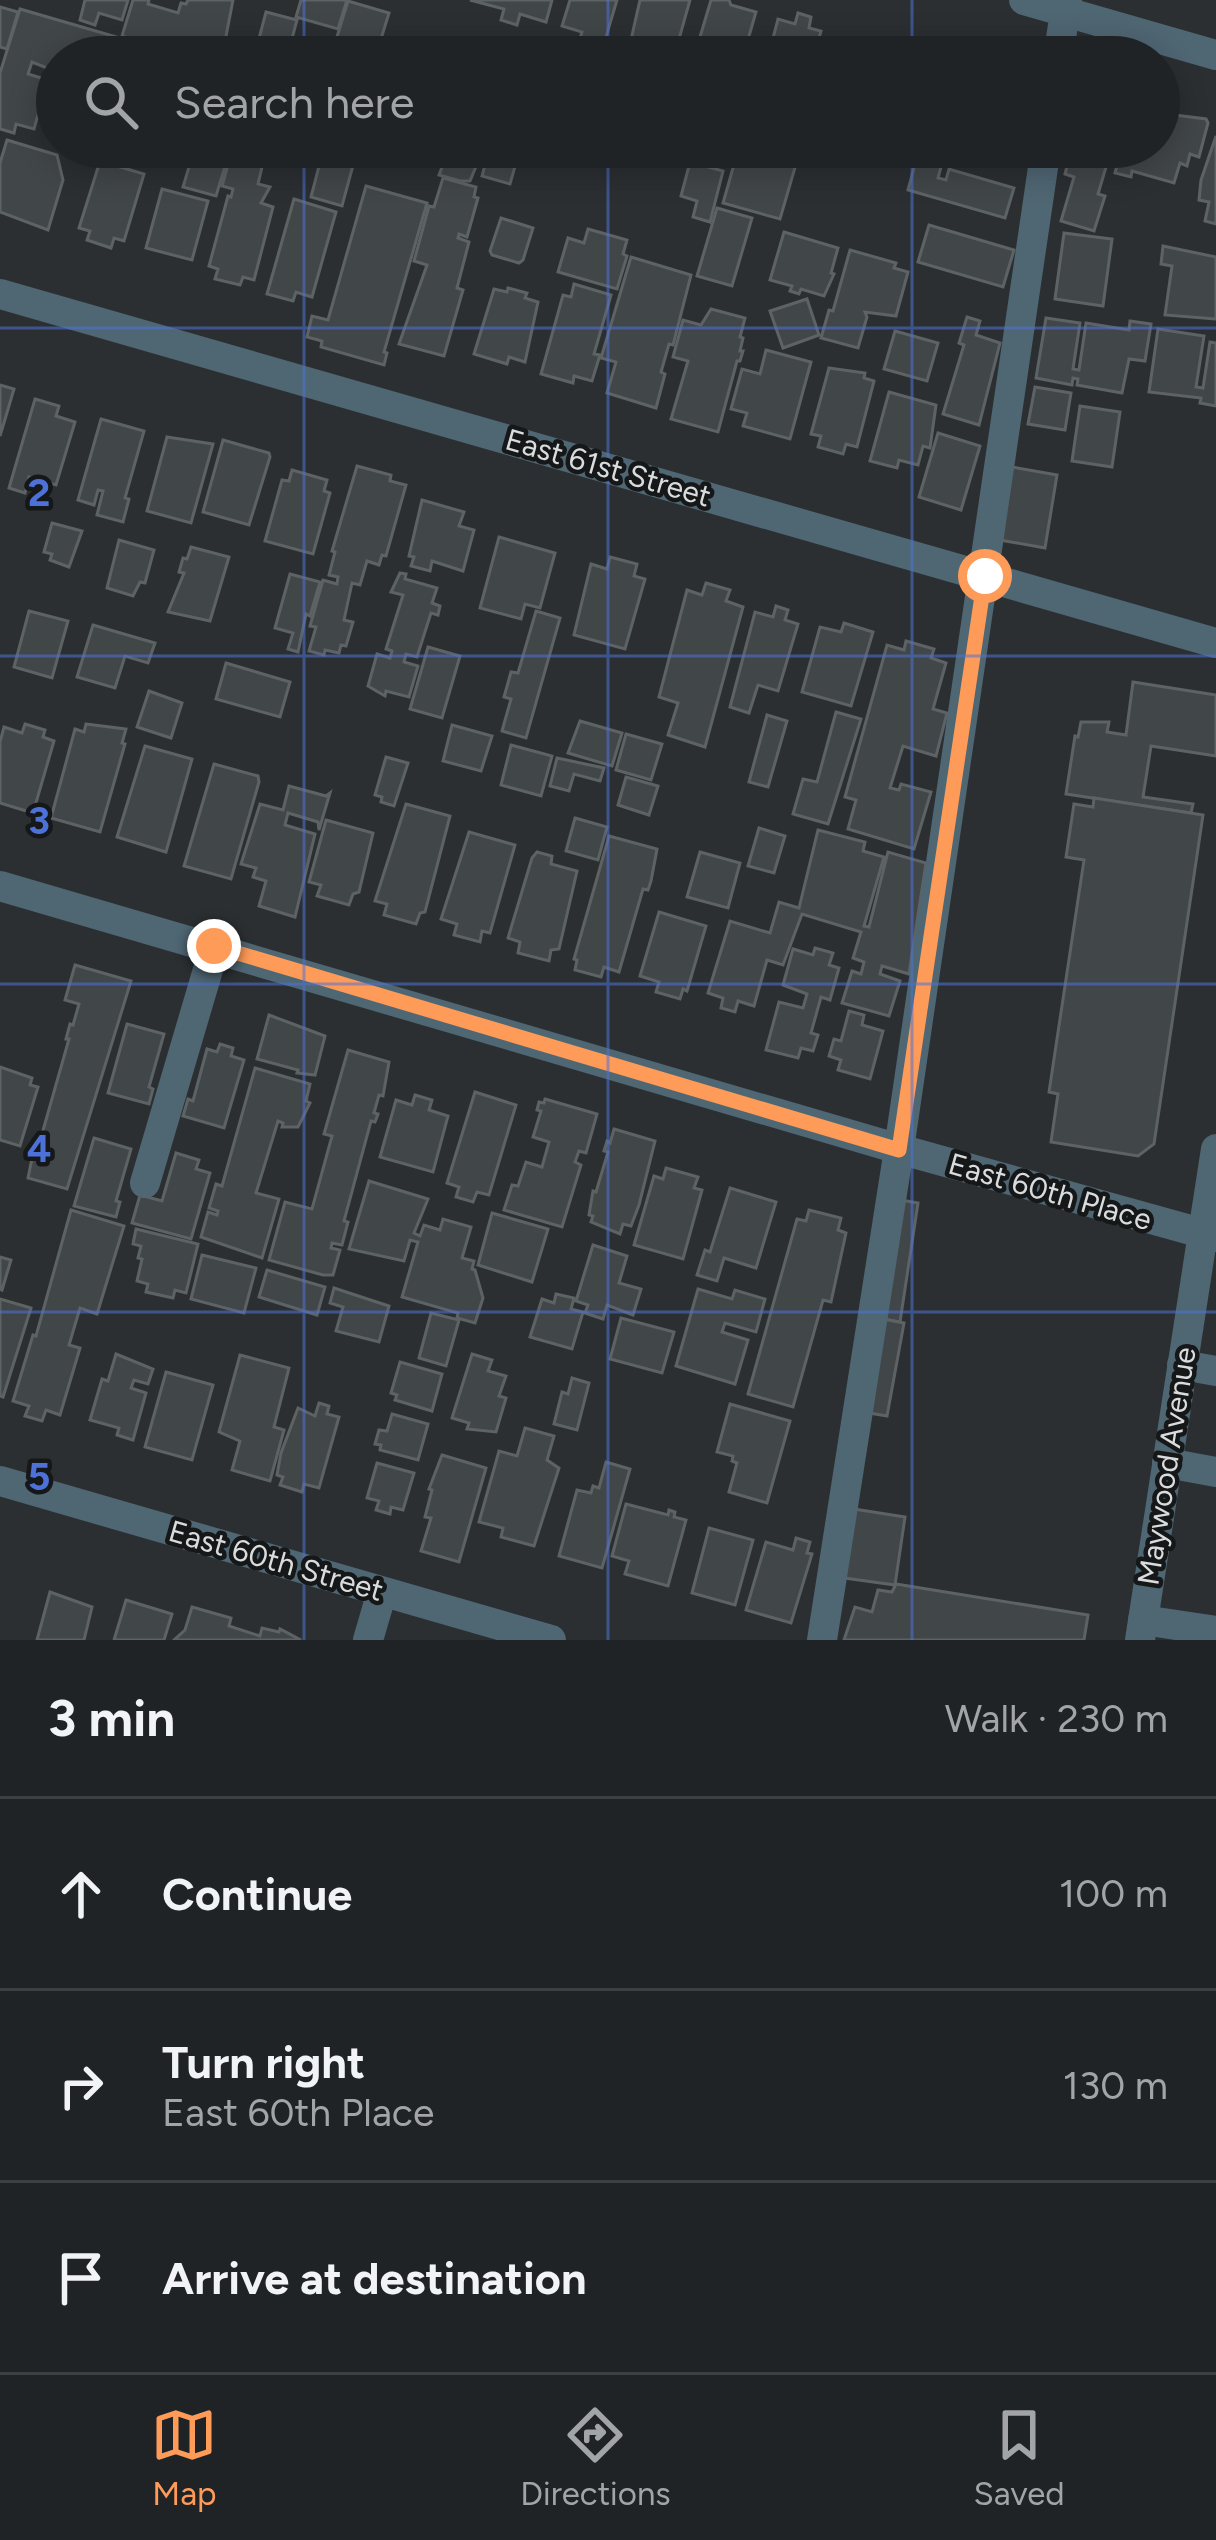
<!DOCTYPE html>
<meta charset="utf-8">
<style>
body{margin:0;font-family:Figtree,sans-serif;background:#2d2f32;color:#f1f3f6}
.stop{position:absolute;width:36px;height:36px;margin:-27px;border:9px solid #fe9b58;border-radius:50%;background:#fff}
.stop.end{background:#fe9b58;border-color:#fff;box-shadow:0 3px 12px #0008}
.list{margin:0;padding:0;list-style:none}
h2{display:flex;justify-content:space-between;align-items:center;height:156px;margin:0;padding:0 48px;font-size:51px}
h2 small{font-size:39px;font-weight:400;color:#a2a4a7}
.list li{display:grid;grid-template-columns:78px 1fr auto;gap:36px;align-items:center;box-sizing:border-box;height:192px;padding:0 48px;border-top:3px solid #3d4043}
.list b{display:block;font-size:45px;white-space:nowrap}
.list p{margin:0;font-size:39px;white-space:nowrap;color:#a2a4a7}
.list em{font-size:39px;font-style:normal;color:#a2a4a7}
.icon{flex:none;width:66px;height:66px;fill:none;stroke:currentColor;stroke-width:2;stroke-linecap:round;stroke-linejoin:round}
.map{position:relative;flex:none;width:1216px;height:1640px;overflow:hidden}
.search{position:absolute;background:#202326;box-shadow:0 6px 30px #0003;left:36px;right:36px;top:36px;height:132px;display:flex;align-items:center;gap:30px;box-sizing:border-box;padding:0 42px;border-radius:66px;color:#a2a4a7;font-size:45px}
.sheet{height:732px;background:#202326}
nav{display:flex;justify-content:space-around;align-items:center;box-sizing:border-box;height:168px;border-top:3px solid #3d4043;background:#202326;font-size:33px;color:#a2a4a7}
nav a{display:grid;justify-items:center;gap:6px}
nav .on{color:#fe9b58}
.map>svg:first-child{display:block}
.building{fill:#414649;stroke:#5d6265;stroke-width:3}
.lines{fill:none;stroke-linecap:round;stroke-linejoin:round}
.minor{stroke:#4f6673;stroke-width:30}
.route{stroke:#fe9b58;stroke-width:15}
.grid{fill:none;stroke:#4c72d9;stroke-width:3;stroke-opacity:0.55}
.labels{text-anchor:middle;stroke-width:9;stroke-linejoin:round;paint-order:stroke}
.street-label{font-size:30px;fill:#d9dcdd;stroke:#151718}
.grid-label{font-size:39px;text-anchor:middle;font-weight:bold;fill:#4c72d9;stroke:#151718;stroke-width:9;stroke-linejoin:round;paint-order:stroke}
</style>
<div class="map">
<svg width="1216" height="1640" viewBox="0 0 1216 1640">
<rect width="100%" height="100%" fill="#2b2f32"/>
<g class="building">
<polygon points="85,0 128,0 122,20 99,13 95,25 80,20"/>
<polygon points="133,0 149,0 148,4 178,13 181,3 186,4 188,0 233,0 222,57 184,43 181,54 122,36"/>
<polygon points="301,0 347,0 338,29 296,17"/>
<polygon points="470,0 552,0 546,22 520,14 517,25 501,20 504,9"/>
<polygon points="570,0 617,0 600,57 576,51 582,32 562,26"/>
<polygon points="640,0 690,0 674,57 628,53"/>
<polygon points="711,0 729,0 731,5 756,12 743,57 694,57"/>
<polygon points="348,1 389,13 377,52 336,40"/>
<polygon points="0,7 18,12 7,49 0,47"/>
<polygon points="20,9 120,38 114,57 57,57 57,72 32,62 28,74 48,80 34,129 16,124 14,133 0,129 0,73"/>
<polygon points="266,12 297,20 287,57 256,50"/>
<polygon points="798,13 811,17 809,28 821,31 814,57 768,57 778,19 795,24"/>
<polygon points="845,38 884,49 882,57 839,57"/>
<polygon points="1159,113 1206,119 1208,123 1199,157 1190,154 1187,166 1180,163 1174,183 1132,171 1131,177 1115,173 1122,147 1159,147"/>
<polygon points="1216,136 1216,224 1205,221 1209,202 1199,200 1201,180"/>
<polygon points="7,140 57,155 63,180 48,230 0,212 0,163"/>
<polygon points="195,147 231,147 216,196 183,187"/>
<polygon points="233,147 259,147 254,165 262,167 258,184 270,187 261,203 273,207 254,280 243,277 240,285 215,279 218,269 209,266 228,196 231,197 233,189 222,186"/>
<polygon points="324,147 358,147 342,206 311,197"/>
<polygon points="374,147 484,147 470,181 460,181 439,175 442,167"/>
<polygon points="490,147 520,149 510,184 482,176"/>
<polygon points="522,147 555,147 552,159"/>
<polygon points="739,147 776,154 778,147 801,147 780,219 723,203"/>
<polygon points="1072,147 1112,147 1098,194 1105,196 1094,231 1061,221 1074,177 1065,174"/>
<polygon points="916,160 941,167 938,178 946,180 949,169 1014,188 1005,218 908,190"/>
<polygon points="100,161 144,174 124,241 114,238 111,248 87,240 90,231 79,228"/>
<polygon points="690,162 723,171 710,222 693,217 697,201 681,196"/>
<polygon points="443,178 476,187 474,197 478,198 467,237 459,234 458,238 469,242 457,288 463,290 444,356 399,344 427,265 414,261 429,206 434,207"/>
<polygon points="366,186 427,203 384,352 387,353 384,365 321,347 322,341 307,337 312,316 328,320"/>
<polygon points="162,189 208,201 192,260 146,248"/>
<polygon points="294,199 336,212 312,297 296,292 293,301 267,294"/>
<polygon points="717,208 752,218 732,286 697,276"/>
<polygon points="501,218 533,228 523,260 519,263 492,255 490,251"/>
<polygon points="929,225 1014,250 1003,287 918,262"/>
<polygon points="588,229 627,240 623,254 627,256 617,289 558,272 568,238 584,243"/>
<polygon points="784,232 838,248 831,273 834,274 824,296 801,289 799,294 790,291 792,286 770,280"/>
<polygon points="1064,233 1112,239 1103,306 1055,299"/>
<polygon points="1163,246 1216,257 1216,319 1165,315 1172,266 1161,264"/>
<polygon points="850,250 896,263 894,268 908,272 896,316 865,312 867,317 858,348 821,338 829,310 833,311"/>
<polygon points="631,257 691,275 673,345 669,344 661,372 665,374 656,408 607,393 616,362 601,358"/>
<polygon points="574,284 611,295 594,354 600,355 592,381 574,376 573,383 541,374 563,295 571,297"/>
<polygon points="508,288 527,293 525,298 538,302 525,362 509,357 507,364 474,354 494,289 507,292"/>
<polygon points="807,299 819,335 783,348 770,311"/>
<polygon points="711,309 745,318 740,337 743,338 740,351 743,351 740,361 737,361 718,432 671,419 688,361 673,357 683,320 701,325"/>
<polygon points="967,317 980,321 976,335 1000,343 979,425 943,414 964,345 959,343"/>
<polygon points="1046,318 1080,323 1073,369 1079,370 1086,323 1129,330 1130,321 1151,324 1145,361 1129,359 1122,393 1077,385 1078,379 1073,378 1072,385 1036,378"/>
<polygon points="1158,329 1204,336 1196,387 1203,388 1210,342 1216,343 1216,406 1200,403 1201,398 1149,392"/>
<polygon points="895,331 938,343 927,381 884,369"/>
<polygon points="766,350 811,362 790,439 743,426 747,413 731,409 742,369 760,374"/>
<polygon points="829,368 865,373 864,378 874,381 857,447 846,444 843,454 818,447 821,436 811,434"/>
<polygon points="0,385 14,389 0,436"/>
<polygon points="1035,387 1071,393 1065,430 1028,424"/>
<polygon points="889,392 936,405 930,448 923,446 918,465 899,460 897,468 870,461"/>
<polygon points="35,399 59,406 56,416 75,422 56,485 29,477 25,493 9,488"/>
<polygon points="1080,406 1120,412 1112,467 1072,461"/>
<polygon points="101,419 144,431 125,498 129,499 123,522 97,515 103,491 98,490 94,505 78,500"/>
<polygon points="938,433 980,446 961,510 919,497"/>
<polygon points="167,437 213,444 191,523 147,511"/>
<polygon points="223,440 269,453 270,457 249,525 203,512"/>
<polygon points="357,466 391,475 390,481 406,485 386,556 382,555 379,565 367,561 360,585 352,583 344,620 353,622 346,646 341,645 339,653 325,650 324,655 309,651 316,627 310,626 323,580 337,584 338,577 329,575 335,552 332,551"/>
<polygon points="1012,467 1057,475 1045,548 1000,540"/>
<polygon points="292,470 327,480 324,491 330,493 313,554 265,541 282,480 289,481"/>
<polygon points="422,500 464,512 459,526 474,530 463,571 432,561 430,571 411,566 414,557 409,556"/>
<polygon points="52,523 82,531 69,567 50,560 52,554 44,552"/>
<polygon points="499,537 555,553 540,608 525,604 521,619 480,608"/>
<polygon points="119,540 154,550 145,583 140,582 133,596 107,588"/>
<polygon points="191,547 229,557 210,621 168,612 184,573 179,572 183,558 187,559"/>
<polygon points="610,557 637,564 634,576 645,579 625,649 574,635 591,564 607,569"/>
<polygon points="400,573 406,574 405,579 437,588 432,603 440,606 438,615 431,613 417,657 406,654 404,662 418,666 409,697 386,691 385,696 368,686 377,654 390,658 392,651 386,649 403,595 391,592"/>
<polygon points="290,574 320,582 310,616 306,614 298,652 288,649 293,633 275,628"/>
<polygon points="706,583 730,590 726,601 743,607 705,747 668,735 678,703 659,697 687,590 702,595"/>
<polygon points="776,606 788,610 785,620 798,624 778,691 758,685 749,713 730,707 755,612 773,617"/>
<polygon points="29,611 68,621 52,678 14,667"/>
<polygon points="536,611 560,618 526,738 502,731 511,699 504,697 511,672 518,673"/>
<polygon points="844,623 873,632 851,706 802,692 820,627 841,632"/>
<polygon points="93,625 155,643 148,663 125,656 115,688 77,677"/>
<polygon points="906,641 934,649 931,658 946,663 933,709 947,713 936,756 903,746 890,788 899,790 901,784 931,792 914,849 848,829 856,800 845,797 887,645 904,650"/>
<polygon points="428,647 460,656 442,718 410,709"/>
<polygon points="226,663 290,682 280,717 216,699"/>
<polygon points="1133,682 1216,695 1216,756 1151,746 1143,797 1193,804 1191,813 1066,794 1075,736 1078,737 1081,722 1109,722 1107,732 1126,735"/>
<polygon points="149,691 182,703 171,738 137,727"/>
<polygon points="836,712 861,719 828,824 793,814 803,779 817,782"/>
<polygon points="767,715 787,721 768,787 749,782"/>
<polygon points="580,721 622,733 612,766 568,753"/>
<polygon points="25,724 45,730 43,737 54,741 33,813 0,803 0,742 4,727 22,733"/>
<polygon points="86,724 126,729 122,743 125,744 100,832 51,818 75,729 84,732"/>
<polygon points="452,725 492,736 481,771 443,761"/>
<polygon points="626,734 662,744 651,780 616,770"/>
<polygon points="511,745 552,756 541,796 501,785"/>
<polygon points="145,746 192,759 166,852 117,837"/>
<polygon points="386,757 408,763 394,806 381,802 382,797 375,795"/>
<polygon points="557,758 604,768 600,781 574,774 569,791 550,786"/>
<polygon points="214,764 258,776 259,782 231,879 184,866"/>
<polygon points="626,777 658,786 649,815 618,805"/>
<polygon points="289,786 326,796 330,793 319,830 318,822 288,813 285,825 315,834 295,917 259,906 266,881 253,877 256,868 241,864 260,804 283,810"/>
<polygon points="1094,798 1203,815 1154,1144 1138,1156 1051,1142 1058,1094 1049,1092 1084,860 1066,857 1074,804 1093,807"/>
<polygon points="406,804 450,816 425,912 420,913 416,924 384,915 387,904 375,901"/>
<polygon points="575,818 607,827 598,860 566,851"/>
<polygon points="326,820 373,833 359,892 353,894 349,905 317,896 321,885 309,882"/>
<polygon points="759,828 785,836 774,873 748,866"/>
<polygon points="818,830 865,842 863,851 884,857 864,926 869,927 888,852 926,863 909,974 882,966 880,974 900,981 889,1016 842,1003 852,971 861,974 864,962 853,958 861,932 802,914 783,965 767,960 754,1006 738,1001 735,1012 721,1008 723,998 708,993 730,921 770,933 779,902 799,908"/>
<polygon points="469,832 515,845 490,933 482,931 480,942 454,935 457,924 441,919"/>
<polygon points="609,836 657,849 651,881 648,890 643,889 619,972 604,967 601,977 575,970 577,960 574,959"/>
<polygon points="537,852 552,856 551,864 577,871 559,949 551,950 549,961 518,953 520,942 508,938 532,858"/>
<polygon points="700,852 740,863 728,908 687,897"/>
<polygon points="659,912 706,926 687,991 683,989 680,999 656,992 659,982 640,976"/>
<polygon points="815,948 833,953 829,965 839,968 830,1000 821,997 811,1033 818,1035 813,1051 801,1048 798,1058 766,1050 779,1002 803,1008 807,994 783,985 793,949 813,955"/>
<polygon points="75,965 131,981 67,1189 28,1178 36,1139 40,1141 69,1039 66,1039 70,1024 73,1025 79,1004 65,1000"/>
<polygon points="849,1011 864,1015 862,1025 883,1031 870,1079 838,1070 841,1060 829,1056 834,1039 841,1041"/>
<polygon points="269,1015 325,1036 315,1075 297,1073 298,1070 257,1059"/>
<polygon points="127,1024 164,1034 149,1087 153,1089 149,1104 108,1093"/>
<polygon points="220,1044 233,1048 231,1056 244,1060 224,1128 183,1116 188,1099 193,1101 207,1049 217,1052"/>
<polygon points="348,1050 389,1062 383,1096 379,1095 374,1113 378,1114 375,1122 371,1121 344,1221 348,1222 342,1245 332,1243 331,1248 340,1250 333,1275 323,1275 269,1260 285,1202 312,1209 332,1136 324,1134"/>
<polygon points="0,1067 32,1078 30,1085 38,1087 20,1146 0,1140"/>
<polygon points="255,1068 310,1084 306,1101 310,1103 298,1127 282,1127 283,1123 278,1121 256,1193 279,1199 262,1258 201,1237 208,1212 217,1215 218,1211 209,1208 216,1184 222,1186"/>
<polygon points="475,1092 516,1105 489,1195 477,1192 473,1202 456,1197 459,1187 447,1183"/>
<polygon points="415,1095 432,1100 429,1110 448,1116 433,1172 380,1157 396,1100 412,1105"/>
<polygon points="545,1099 597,1114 586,1153 579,1151 575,1162 581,1165 562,1227 504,1210 512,1185 518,1186 526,1162 542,1167 549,1142 533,1137 541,1111 537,1110 539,1102 544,1103"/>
<polygon points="614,1129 655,1141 639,1205 631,1226 623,1224 620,1234 591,1222 593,1216 589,1215 593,1191 596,1192 608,1152 604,1151 607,1141 610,1143"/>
<polygon points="94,1138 131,1149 116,1201 120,1202 116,1217 74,1206"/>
<polygon points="176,1153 199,1160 196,1169 210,1173 191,1239 132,1223 140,1195 162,1201"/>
<polygon points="666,1168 698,1177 694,1188 702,1190 683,1259 634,1245 654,1176 663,1179"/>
<polygon points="369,1181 428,1199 414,1233 420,1236 424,1225 440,1230 443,1219 471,1227 462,1258 474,1261 472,1269 475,1270 483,1298 475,1323 457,1318 458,1313 402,1297 418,1242 410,1240 404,1261 349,1249"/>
<polygon points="730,1188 776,1202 756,1268 724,1258 717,1281 697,1275 705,1250 710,1252"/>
<polygon points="901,1200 918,1203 900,1322 883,1319"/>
<polygon points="71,1210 124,1226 97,1314 80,1308 69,1345 80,1348 60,1415 46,1410 42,1421 25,1416 29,1406 13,1401 33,1335 36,1336"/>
<polygon points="809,1210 841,1218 838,1230 846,1233 831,1302 823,1300 793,1407 748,1394 797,1219 806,1221"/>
<polygon points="492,1213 548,1229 532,1282 478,1265"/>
<polygon points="136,1229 198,1244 186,1293 175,1290 173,1298 146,1292 148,1284 137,1281 142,1259 138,1258 141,1246 133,1244"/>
<polygon points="593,1245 627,1256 619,1283 641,1289 633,1315 607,1305 603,1319 585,1313 588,1305 576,1301"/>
<polygon points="202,1255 256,1268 244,1313 191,1299"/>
<polygon points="0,1257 11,1260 2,1290 0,1289"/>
<polygon points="267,1270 325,1287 317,1315 259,1297"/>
<polygon points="334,1288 389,1306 379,1342 336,1331 343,1307 330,1303"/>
<polygon points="698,1289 732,1299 735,1290 765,1299 756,1332 725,1323 722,1332 748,1340 735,1384 676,1366"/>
<polygon points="556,1294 574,1298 571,1309 583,1312 572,1349 530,1337 542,1299 554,1303"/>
<polygon points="0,1299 31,1308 3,1397 0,1396"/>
<polygon points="431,1313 459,1320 446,1366 419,1358"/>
<polygon points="621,1318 674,1332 662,1373 610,1359"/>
<polygon points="883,1319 904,1323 887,1416 869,1413"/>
<polygon points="116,1354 153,1369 148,1384 134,1380 131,1388 146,1393 133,1440 117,1435 119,1428 90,1420 102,1379 108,1381"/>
<polygon points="472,1354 492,1360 488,1371 506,1376 499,1396 506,1398 496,1432 467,1429 469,1423 452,1418"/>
<polygon points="240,1355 289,1368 274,1427 284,1430 270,1481 232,1470 240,1441 219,1432"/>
<polygon points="400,1362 442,1374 432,1411 395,1400 397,1395 391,1393"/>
<polygon points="166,1372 213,1385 192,1460 145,1447"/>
<polygon points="572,1378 589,1383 577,1430 554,1424 562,1392 568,1394"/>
<polygon points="319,1403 329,1406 327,1414 339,1417 319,1488 304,1484 302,1492 280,1485 283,1477 277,1475 281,1453 298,1408 315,1416"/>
<polygon points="730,1404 790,1421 767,1503 729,1492 737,1463 732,1461 733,1456 717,1452"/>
<polygon points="392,1414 428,1424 418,1460 380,1450 381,1445 375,1444 379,1430 387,1431"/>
<polygon points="525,1428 554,1436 547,1460 559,1468 534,1546 501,1537 503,1528 479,1522 499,1451 517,1456"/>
<polygon points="442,1455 486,1468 459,1562 421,1551 431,1518 425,1517 432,1490 429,1489"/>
<polygon points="606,1462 630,1469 602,1568 559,1556 577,1490 591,1493 593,1486 599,1488"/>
<polygon points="377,1463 414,1473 403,1510 391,1507 390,1514 376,1510 379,1501 367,1498"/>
<polygon points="626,1504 668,1515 669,1510 675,1512 674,1517 686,1520 668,1586 625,1574 629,1561 612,1556"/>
<polygon points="854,1509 905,1517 895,1585 844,1578"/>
<polygon points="709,1528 753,1540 735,1605 692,1593"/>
<polygon points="796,1538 810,1542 807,1553 812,1554 791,1623 746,1610 766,1542 793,1550"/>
<polygon points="896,1584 1088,1615 1084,1640 844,1640 855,1607 872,1612 878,1590 892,1592"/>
<polygon points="50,1592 92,1607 84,1640 37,1640"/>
<polygon points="126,1600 172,1614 164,1640 114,1640"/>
<polygon points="192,1607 231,1618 229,1626 260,1636 262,1628 279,1632 280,1629 301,1640 174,1640 185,1630"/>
</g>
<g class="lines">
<g class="minor">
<polyline points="1024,0 1216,55"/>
<polyline points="1058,57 1067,0"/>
<polyline points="0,294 1216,643"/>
<polyline points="0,886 899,1149 1216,1237"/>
<polyline points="145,1183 215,946"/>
<polyline points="1182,1365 1216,1371"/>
<polyline points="1167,1463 1216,1472"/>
<polyline points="0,1481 551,1640"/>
<polyline points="1143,1620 1216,1631"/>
<polyline points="368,1640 382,1592"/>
<polyline points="822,1640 899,1149 1046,147"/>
<polyline points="1140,1640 1216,1149"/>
</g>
</g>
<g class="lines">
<polyline class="route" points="214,946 899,1150 985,576"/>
</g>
<path class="grid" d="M304 0V57M608 0V57M912 0V57M304 147V1640M608 147V1640M912 147V1640M0 328H1216M0 656H1216M0 984H1216M0 1312H1216"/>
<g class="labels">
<g class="street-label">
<text transform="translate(608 468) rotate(16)" y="10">East 61st Street</text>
<text transform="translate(1050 1192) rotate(16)" y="10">East 60th Place</text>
<text transform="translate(1167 1466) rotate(-81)" y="10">Maywood Avenue</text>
<text transform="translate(276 1561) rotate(16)" y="10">East 60th Street</text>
</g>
</g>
<g class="grid-label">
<text x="39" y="506">2</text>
<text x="39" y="834">3</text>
<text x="39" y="1162">4</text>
<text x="39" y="1490">5</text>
</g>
</svg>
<div class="stop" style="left:985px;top:576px"></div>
<div class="stop end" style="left:214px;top:946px"></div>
<div class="search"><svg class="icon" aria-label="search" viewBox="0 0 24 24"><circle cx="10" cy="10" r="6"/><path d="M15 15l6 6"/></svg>Search here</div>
</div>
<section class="sheet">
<h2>3 min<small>Walk · 230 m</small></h2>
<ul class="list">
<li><svg class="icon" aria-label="ahead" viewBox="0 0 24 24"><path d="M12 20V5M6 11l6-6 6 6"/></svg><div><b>Continue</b></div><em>100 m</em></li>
<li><svg class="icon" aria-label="right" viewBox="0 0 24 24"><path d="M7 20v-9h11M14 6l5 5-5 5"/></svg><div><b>Turn right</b><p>East 60th Place</p></div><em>130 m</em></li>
<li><svg class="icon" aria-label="arrive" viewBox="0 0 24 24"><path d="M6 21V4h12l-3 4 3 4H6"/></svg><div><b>Arrive at destination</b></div></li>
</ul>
</section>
<nav>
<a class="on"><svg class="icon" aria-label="map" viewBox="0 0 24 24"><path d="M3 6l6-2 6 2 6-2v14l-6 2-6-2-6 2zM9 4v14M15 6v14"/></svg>Map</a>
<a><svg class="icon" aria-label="directions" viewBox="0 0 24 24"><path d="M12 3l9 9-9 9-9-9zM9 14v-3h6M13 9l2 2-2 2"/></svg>Directions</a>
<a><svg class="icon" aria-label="saved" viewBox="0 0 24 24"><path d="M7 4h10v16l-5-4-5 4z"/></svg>Saved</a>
</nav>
